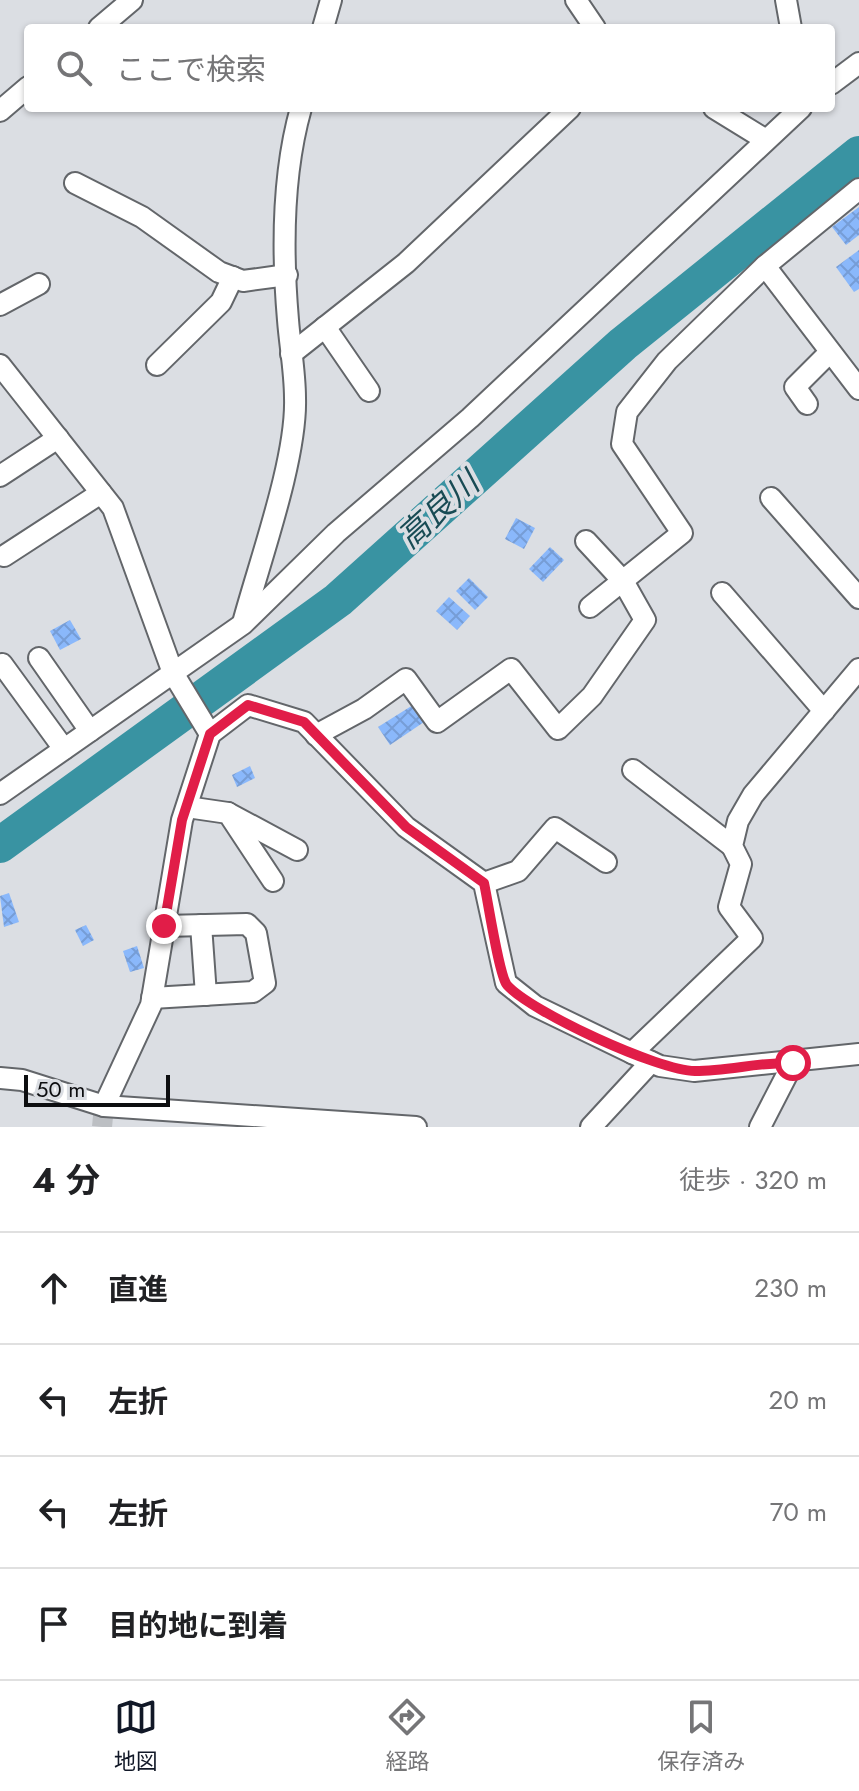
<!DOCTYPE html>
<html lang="ja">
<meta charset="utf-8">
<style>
body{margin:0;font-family:Jost,"Noto Sans JP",sans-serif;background:#f6f6f6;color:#202124}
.scale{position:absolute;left:24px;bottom:20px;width:146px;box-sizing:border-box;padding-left:8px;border:4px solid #0d0e10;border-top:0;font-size:22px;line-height:28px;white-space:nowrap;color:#0d0e10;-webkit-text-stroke:6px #dbdee3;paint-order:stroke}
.stop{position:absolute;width:24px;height:24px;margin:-18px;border:6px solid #e11d48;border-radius:50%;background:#fff}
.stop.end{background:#e11d48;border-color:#fff;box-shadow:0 2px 8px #0008}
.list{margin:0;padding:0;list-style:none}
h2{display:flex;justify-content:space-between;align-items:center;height:104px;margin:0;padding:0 32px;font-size:34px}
h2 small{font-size:26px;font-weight:400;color:#757577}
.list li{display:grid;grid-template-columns:52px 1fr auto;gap:24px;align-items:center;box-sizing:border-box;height:112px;padding:0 32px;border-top:2px solid #e0e0e0}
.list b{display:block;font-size:30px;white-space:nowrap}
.list em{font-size:26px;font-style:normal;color:#757577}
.icon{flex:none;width:44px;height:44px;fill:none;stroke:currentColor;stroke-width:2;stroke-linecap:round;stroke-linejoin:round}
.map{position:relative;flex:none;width:859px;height:1127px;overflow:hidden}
.search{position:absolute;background:#fff;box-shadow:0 2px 6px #0004;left:24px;right:24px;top:24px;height:88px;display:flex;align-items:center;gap:20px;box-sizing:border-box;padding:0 28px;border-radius:8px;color:#757577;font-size:30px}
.sheet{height:552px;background:#fff}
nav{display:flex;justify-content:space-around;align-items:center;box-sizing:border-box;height:112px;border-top:2px solid #e0e0e0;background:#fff;font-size:22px;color:#757577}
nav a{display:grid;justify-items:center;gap:4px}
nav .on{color:#111827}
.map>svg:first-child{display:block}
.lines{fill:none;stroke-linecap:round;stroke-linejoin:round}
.river{stroke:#3993a2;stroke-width:36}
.building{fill:url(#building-cross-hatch)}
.street-tunnel{stroke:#bcbfc3;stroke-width:20;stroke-dasharray:20 10;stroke-linecap:butt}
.street-casing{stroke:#63666a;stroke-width:24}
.street{stroke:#fff;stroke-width:20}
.route{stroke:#e11d48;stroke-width:10}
.labels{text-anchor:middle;stroke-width:8;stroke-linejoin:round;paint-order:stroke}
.water-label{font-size:32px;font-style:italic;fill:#184b54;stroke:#dbdee3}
</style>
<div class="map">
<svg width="859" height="1127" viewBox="0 0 859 1127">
<defs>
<pattern id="building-cross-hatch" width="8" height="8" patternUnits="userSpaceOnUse" patternTransform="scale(2)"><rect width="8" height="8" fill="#8ab8fb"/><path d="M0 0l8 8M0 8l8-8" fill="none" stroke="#769dd6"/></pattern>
</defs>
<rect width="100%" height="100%" fill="#dbdee3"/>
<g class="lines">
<polyline class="river" points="0,845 338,600 623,344 859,154"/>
</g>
<g class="building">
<polygon points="859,207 859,235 846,245 832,227"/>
<polygon points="859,250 859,289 854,292 836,267"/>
<polygon points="516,518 535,528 524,549 505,539"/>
<polygon points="550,547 564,560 543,582 529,569"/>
<polygon points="469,578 488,597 475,610 456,591"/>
<polygon points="449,597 470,616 457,630 436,611"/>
<polygon points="70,620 81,639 60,650 50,631"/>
<polygon points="413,705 424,722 390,745 378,727"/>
<polygon points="250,766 255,778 237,787 232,775"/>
<polygon points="9,893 19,922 4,927 0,896"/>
<polygon points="86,925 94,940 83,946 75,930"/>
<polygon points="137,946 144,968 130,972 123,951"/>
</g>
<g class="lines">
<polyline class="street-tunnel" points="102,1127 104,1106"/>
<g class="street-casing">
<g id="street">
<polyline points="576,0 595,28"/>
<polyline points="786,0 791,28"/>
<polyline points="99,28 132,0"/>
<polyline points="323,28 331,0"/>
<polyline points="831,84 859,63"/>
<polyline points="714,108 766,140"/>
<polyline points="0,111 28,87"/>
<polyline points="75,183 142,217 219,272 243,281 287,275"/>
<polyline points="859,189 765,266 859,389"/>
<polyline points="0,305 39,284"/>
<polyline points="325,327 369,391"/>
<polyline points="291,354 406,263 570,108"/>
<polyline points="0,365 113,508 173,673 210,734"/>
<polyline points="157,365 221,302 233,277"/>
<polyline points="807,404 795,387 830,352"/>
<polyline points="0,476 58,438"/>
<polyline points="771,498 859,598"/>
<polyline points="4,556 101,493"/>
<polyline points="722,593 824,711"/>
<polyline points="590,607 682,533 622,444 627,412 667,361 765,266"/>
<path d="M243 623C259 563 297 459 295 398 295 372 290 346 288 320 282 250 282 175 301 108"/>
<polyline points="39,658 90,731"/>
<polyline points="2,664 64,749"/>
<polyline points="316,735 364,709 406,679 437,722 511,669 558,729 592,696 645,620 623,581 586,541"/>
<polyline points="633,770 732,846"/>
<polyline points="0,794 243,624 336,533 470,418 801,108"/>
<polyline points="187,807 228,813 273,881"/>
<polyline points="228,813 297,850"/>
<polyline points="484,883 518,871 555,828 606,862"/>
<polyline points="201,925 206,995"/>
<polyline points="152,998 253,992 265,983 256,933 247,924 164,926"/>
<polyline points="632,1053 660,1066 694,1071 859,1054"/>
<polyline points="0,1078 22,1080 104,1106 416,1127"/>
<polyline points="104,1106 151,1005 182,820 210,734 248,705 304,722 406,827 484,883 506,983 535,1006 632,1053 752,938 729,907 741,864 732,846 738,821 753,795 859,669"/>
<polyline points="591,1127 651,1062"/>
<polyline points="760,1127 793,1063"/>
</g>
</g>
<use href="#street" class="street"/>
</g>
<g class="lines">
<path class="route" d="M164 926 182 820 210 734 248 705 304 722 406 827 484 883C488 901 499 975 507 985 531 1012 659 1071 695 1071 729 1071 759 1062 793 1063"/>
</g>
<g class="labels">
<g class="water-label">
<text transform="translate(438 510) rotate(-42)" y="11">高良川</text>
</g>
</g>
</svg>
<div class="scale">50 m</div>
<div class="stop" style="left:793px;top:1063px"></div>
<div class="stop end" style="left:164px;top:926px"></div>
<div class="search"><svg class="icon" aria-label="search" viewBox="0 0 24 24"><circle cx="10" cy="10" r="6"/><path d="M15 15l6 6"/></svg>ここで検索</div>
</div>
<section class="sheet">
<h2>4 分<small>徒歩 · 320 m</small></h2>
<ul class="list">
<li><svg class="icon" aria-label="ahead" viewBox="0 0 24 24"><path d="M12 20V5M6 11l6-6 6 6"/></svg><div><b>直進</b></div><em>230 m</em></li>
<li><svg class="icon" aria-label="left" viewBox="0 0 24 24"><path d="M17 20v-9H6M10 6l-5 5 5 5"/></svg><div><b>左折</b></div><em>20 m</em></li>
<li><svg class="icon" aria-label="left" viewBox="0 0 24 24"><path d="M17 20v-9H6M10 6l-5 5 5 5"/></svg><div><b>左折</b></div><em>70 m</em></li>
<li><svg class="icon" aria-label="arrive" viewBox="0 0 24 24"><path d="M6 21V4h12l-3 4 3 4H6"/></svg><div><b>目的地に到着</b></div></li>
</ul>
</section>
<nav>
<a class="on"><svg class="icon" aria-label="map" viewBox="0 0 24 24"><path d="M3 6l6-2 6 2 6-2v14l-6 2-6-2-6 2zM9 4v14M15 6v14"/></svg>地図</a>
<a><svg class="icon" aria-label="directions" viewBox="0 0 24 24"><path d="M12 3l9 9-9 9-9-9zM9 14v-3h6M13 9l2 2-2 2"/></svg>経路</a>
<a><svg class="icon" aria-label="saved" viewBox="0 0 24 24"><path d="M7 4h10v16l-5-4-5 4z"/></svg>保存済み</a>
</nav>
